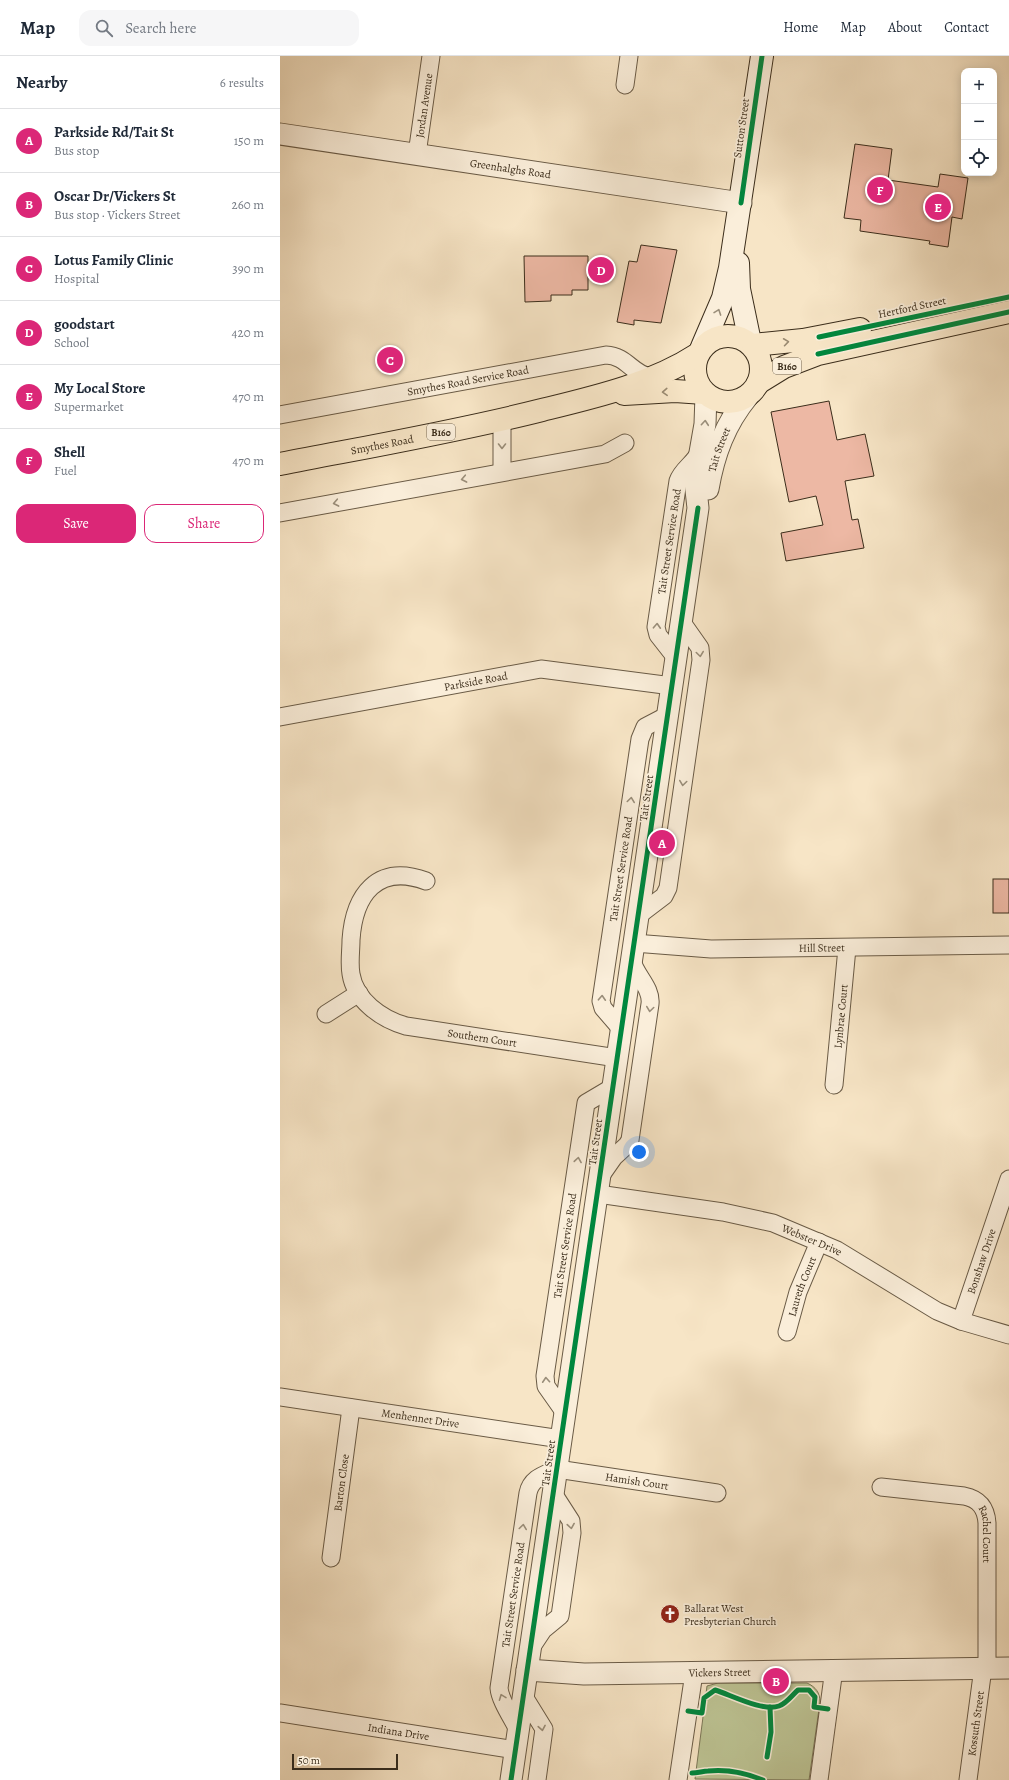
<!DOCTYPE html>
<meta charset="utf-8">
<style>
body{margin:0;font-family:Alegreya,serif;background:#f6f6f7;color:#1f2937}
.controls{position:absolute;right:12px;top:12px;display:grid;overflow:hidden;border-radius:8px;box-shadow:0 2px 10px #0003}
.controls button{width:36px;height:36px;display:grid;place-items:center;padding:0;border:0;border-bottom:1px solid #e0e1e3;background:#fff;color:#1f2937;font:20px sans-serif}
.scale{position:absolute;left:12px;bottom:10px;width:106px;box-sizing:border-box;padding-left:4px;border:2px solid #3b2d1b;border-top:0;font-size:11px;line-height:14px;white-space:nowrap;color:#3b2d1b;-webkit-text-stroke:3px #faeeda;paint-order:stroke}
.you{position:absolute;left:359px;top:1096px;width:14px;height:14px;margin:-10px;border:3px solid #fff;border-radius:50%;background:#1a73e8;box-shadow:0 0 0 6px #1a73e833}
.badge{display:grid;place-items:center;width:26px;height:26px;border-radius:50%;background:#db2777;color:#fff;font-size:13px;font-weight:700}
.pin{position:absolute;translate:-50% -50%;border:2px solid #fff;box-shadow:0 1px 4px #0006}
.list{margin:0;padding:0;list-style:none}
h2{display:flex;justify-content:space-between;align-items:center;height:52px;margin:0;padding:0 16px;font-size:17px}
h2 small{font-size:13px;font-weight:400;color:#747a83}
.list li{display:grid;grid-template-columns:26px 1fr auto;gap:12px;align-items:center;box-sizing:border-box;height:64px;padding:0 16px;border-top:1px solid #e0e1e3}
.list b{display:block;font-size:15px;white-space:nowrap}
.list p{margin:0;font-size:13px;white-space:nowrap;color:#747a83}
.list em{font-size:13px;font-style:normal;color:#747a83}
.actions{display:flex;gap:8px;padding:12px 16px}
.actions a{flex:1;padding:9px 0;border:1px solid #db2777;border-radius:12px;text-align:center;font-size:14px;color:#db2777}
.actions .main{background:#db2777;color:#fff}
.icon{flex:none;width:22px;height:22px;fill:none;stroke:currentColor;stroke-width:2;stroke-linecap:round;stroke-linejoin:round}
.map{position:relative;flex:none;width:729px;height:1724px;overflow:hidden}
header{display:flex;align-items:center;gap:24px;box-sizing:border-box;height:56px;padding:0 20px;background:#fff;border-bottom:1px solid #e0e1e3}
header strong{font-size:19px}
nav{display:flex;gap:22px;margin-inline-start:auto;font-size:14px}
.search{width:280px;height:36px;background:#f6f6f7;display:flex;align-items:center;gap:10px;box-sizing:border-box;padding:0 14px;border-radius:12px;color:#747a83;font-size:15px}
main{display:flex}
aside{flex:1;background:#fff}
.map>svg:first-child{display:block}
.green{fill:#bdc494;stroke:#7c7858}
.building{fill:#edb8a4;stroke:#3b2d1b}
.lines{fill:none;stroke-linecap:round;stroke-linejoin:round}
.minor-casing{stroke:#6a5b46;stroke-width:19}
.tertiary-casing{stroke:#6a5b46;stroke-width:23}
.secondary-casing{stroke:#3b2d1b;stroke-width:24}
.primary-casing{stroke:#3b2d1b;stroke-width:24}
.minor{stroke:#faeeda;stroke-width:17}
.tertiary{stroke:#faeeda;stroke-width:21}
.secondary{stroke:#faeeda;stroke-width:22}
.primary{stroke:#f7e5c6;stroke-width:22}
.cycleway-casing{stroke:#faeeda;stroke-width:8}
.cycleway{stroke:#00873e;stroke-width:5}
.oneway{stroke:#9a8e7a}
.oneway2{stroke:#998970}
.labels{text-anchor:middle;stroke-width:3.5;stroke-linejoin:round;paint-order:stroke}
.shield{fill:#faeeda;stroke:#746754;stroke-width:1}
.shield-label{font-size:10px;font-weight:bold;fill:#3b2d1b}
.street-label{font-size:11px;fill:#3b2d1b;stroke:#faeeda}
.poi-label{font-size:11px;fill:#3b2d1b;stroke:#faeeda;text-anchor:start}
</style>
<header>
<strong>Map</strong>
<div class="search"><svg class="icon" aria-label="search" viewBox="0 0 24 24"><circle cx="10" cy="10" r="6"/><path d="M15 15l6 6"/></svg>Search here</div>
<nav><a>Home</a><a>Map</a><a>About</a><a>Contact</a></nav>
</header>
<main>
<aside>
<h2>Nearby<small>6 results</small></h2>
<ul class="list">
<li><span class="badge">A</span><div><b>Parkside Rd/Tait St</b><p>Bus stop</p></div><em>150 m</em></li>
<li><span class="badge">B</span><div><b>Oscar Dr/Vickers St</b><p>Bus stop · Vickers Street</p></div><em>260 m</em></li>
<li><span class="badge">C</span><div><b>Lotus Family Clinic</b><p>Hospital</p></div><em>390 m</em></li>
<li><span class="badge">D</span><div><b>goodstart</b><p>School</p></div><em>420 m</em></li>
<li><span class="badge">E</span><div><b>My Local Store</b><p>Supermarket</p></div><em>470 m</em></li>
<li><span class="badge">F</span><div><b>Shell</b><p>Fuel</p></div><em>470 m</em></li>
</ul>
<div class="actions"><a class="main">Save</a><a>Share</a></div>
</aside>
<div class="map">
<svg width="729" height="1724" viewBox="0 0 729 1724">
<rect width="100%" height="100%" fill="#f7e5c6"/>
<filter id="stains"><feTurbulence type="fractalNoise" baseFrequency=".005" numOctaves="4"/><feColorMatrix values="0 0 0 0 .2 0 0 0 0 .09 0 0 0 0 .02 0 0 0 .5 -.17"/></filter>
<radialGradient id="worn" r=".72"><stop offset=".6" stop-color="#630" stop-opacity="0"/><stop offset="1" stop-color="#630" stop-opacity=".3"/></radialGradient>
<path class="green" d="M438 1627H527C536 1631 540 1637 540 1646L529 1724 415 1723 427 1630Z"/>
<g class="building">
<polygon points="575,88 612,93 608,124 658,131 660,118 688,122 682,163 672,161 668,191 649,188 650,185 580,175 581,164 564,162"/>
<polygon points="361,189 397,194 381,267 354,264 354,269 337,266 349,205 357,206"/>
<polygon points="244,200 308,200 308,234 292,234 292,239 271,239 271,245 245,246"/>
<polygon points="549,345 557,384 585,378 594,420 565,425 572,464 578,463 584,492 506,505 501,477 543,469 536,440 509,446 491,356"/>
<rect x="713" y="823" width="16" height="34"/>
</g>
<g class="lines">
<g class="minor-casing">
<g id="minor">
<polyline points="345,29 349,0"/>
<path id="s1" d="M137 98 151 0"/>
<path id="s2" d="M0 359 326 299C347 300 352 318 370 321"/>
<polyline points="222,364 222,416"/>
<polyline points="0,457 325,398 345,387"/>
<path id="s3" d="M396 602 378 579 376 571 398 425C402 413 415 407 420 395"/>
<path id="s4" d="M0 661 261 613 392 630"/>
<path id="s5" d="M146 825C97 807 74 839 71 884 71 895 69 907 71 918 75 944 101 963 126 970L337 1002"/>
<polyline points="359,859 384,840 388,832 421,604 420,592 401,565"/>
<path id="s6" d="M354 887 431 893 729 889"/>
<polyline points="46,958 79,937"/>
<path id="s7" d="M342 974 323 952 321 945 360 683 365 671 388 659"/>
<path id="s8" d="M554 1029 567 892"/>
<path d="M320 1121 334 1101 347 1089 350 1084 370 948C372 932 356 920 352 905"/>
<path id="s9" d="M318 1138 443 1156 493 1167 557 1194 657 1255 681 1265 729 1279"/>
<path id="s10" d="M681 1265 729 1123"/>
<path id="s11" d="M507 1276 518 1236 539 1186"/>
<path id="s12" d="M0 1341 281 1383"/>
<path id="s13" d="M285 1357 266 1330 265 1320 306 1047 333 1031"/>
<path id="s14" d="M601 1431 684 1440C699 1443 706 1452 707 1467V1612"/>
<path id="s15" d="M51 1502 71 1352"/>
<polyline points="251,1592 263,1574 280,1560 292,1477 291,1465 273,1437"/>
<polyline points="243,1639 264,1673 257,1724"/>
<path id="s16" d="M0 1657 236 1694"/>
<path id="s17" d="M239 1676C233 1663 220 1645 219 1632L248 1437C251 1422 264 1419 277 1413L437 1437"/>
<polyline points="398,1724 414,1617"/>
<polyline points="539,1724 554,1613"/>
<path id="s18" d="M688 1724 703 1612"/>
</g>
</g>
<g class="tertiary-casing">
<g id="tertiary">
<path id="s19" d="M0 78 461 147"/>
<path id="s20" d="M428 433C434 398 445 368 468 340"/>
<path id="s21" d="M247 1614 304 1618 729 1612"/>
<polyline points="231,1724 418,452 415,425 425,368 426,339"/>
</g>
</g>
<g class="secondary-casing">
<g id="secondary">
<polyline points="458,207 459,233 470,286"/>
<polyline points="422,291 443,242 450,212 482,0"/>
</g>
</g>
<g class="primary-casing">
<g id="primary">
<circle cx="448" cy="313" r="33"/>
<polyline points="473,289 523,284 580,273"/>
<polyline points="478,327 504,311 538,298 729,256"/>
<polyline points="344,338 395,335 424,337"/>
<path id="s22" d="M0 408C87 391 175 376 262 354 315 341 372 328 418 298"/>
</g>
</g>
<use href="#minor" class="minor"/>
<use href="#tertiary" class="tertiary"/>
<use href="#secondary" class="secondary"/>
<use href="#primary" class="primary"/>
<g class="cycleway-casing">
<g id="cycleway">
<polyline points="461,147 482,0"/>
<polyline points="539,281 729,241"/>
<polyline points="538,298 729,256"/>
<path d="M408 1655 422 1657 424 1642 435 1634C451 1639 483 1656 499 1650 507 1647 512 1639 518 1634H529L535 1641 534 1651 548 1653"/>
<polyline points="487,1701 491,1676 490,1651"/>
<path d="M412 1717C418 1717 423 1715 428 1715 447 1713 466 1717 483 1724"/>
<polyline points="231,1724 418,452"/>
</g>
</g>
<use href="#cycleway" class="cycleway"/>
</g>
<defs><path id="oneway-chevron" d="M-2-3.5L2.5 0L-2 3.5" fill="none" stroke-width="1.6" stroke-linecap="round" stroke-linejoin="round"/></defs>
<g class="oneway">
<use href="#oneway-chevron" transform="translate(438 256) rotate(-70)"/>
<use href="#oneway-chevron" transform="translate(425 367) rotate(-85)"/>
<use href="#oneway-chevron" transform="translate(222 390) rotate(90)"/>
<use href="#oneway-chevron" transform="translate(184 423) rotate(169)"/>
<use href="#oneway-chevron" transform="translate(56 447) rotate(169)"/>
<use href="#oneway-chevron" transform="translate(377 570) rotate(-87)"/>
<use href="#oneway-chevron" transform="translate(420 598) rotate(82)"/>
<use href="#oneway-chevron" transform="translate(403 727) rotate(98)"/>
<use href="#oneway-chevron" transform="translate(351 744) rotate(-82)"/>
<use href="#oneway-chevron" transform="translate(322 942) rotate(-87)"/>
<use href="#oneway-chevron" transform="translate(370 953) rotate(98)"/>
<use href="#oneway-chevron" transform="translate(298 1104) rotate(-81)"/>
<use href="#oneway-chevron" transform="translate(266 1324) rotate(-94)"/>
<use href="#oneway-chevron" transform="translate(291 1470) rotate(81)"/>
<use href="#oneway-chevron" transform="translate(243 1471) rotate(-82)"/>
<use href="#oneway-chevron" transform="translate(222 1641) rotate(-111)"/>
<use href="#oneway-chevron" transform="translate(262 1672) rotate(80)"/>
</g>
<g class="oneway2">
<use href="#oneway-chevron" transform="translate(506 286) rotate(-8)"/>
<use href="#oneway-chevron" transform="translate(385 336) rotate(177)"/>
</g>
<defs>
<g id="church-disc" transform="scale(1)"><circle r="9.5" fill="#8f2418" stroke="#faeeda"/><path d="M-1.2-6h2.4v3.5h3.3v2.4h-3.3V6h-2.4V-.1h-3.3v-2.4h3.3Z" fill="#fff"/></g>
</defs>
<g fill-rule="evenodd">
<use href="#church-disc" x="390" y="1558"/>
</g>
<g class="labels">
<g class="shield">
<rect x="493" y="302" width="28" height="16" rx="3"/>
<rect x="147" y="368" width="28" height="16" rx="3"/>
</g>
<g class="shield-label">
<text x="507" y="314">B160</text>
<text x="161" y="380">B160</text>
</g>
<g class="street-label">
<text dy="4" stroke="none"><textPath href="#s1" startOffset="49">Jordan Avenue</textPath></text>
<text transform="translate(461 72) rotate(-82)" y="4">Sutton Street</text>
<text dy="4" stroke="none"><textPath href="#s19" startOffset="233">Greenhalghs Road</textPath></text>
<text transform="translate(632 251) rotate(-12)" y="4">Hertford Street</text>
<text dy="4" stroke="none"><textPath href="#s2" startOffset="191">Smythes Road Service Road</textPath></text>
<text dy="4" stroke="none"><textPath href="#s22" startOffset="104">Smythes Road</textPath></text>
<text dy="4" stroke="none"><textPath href="#s20" startOffset="41">Tait Street</textPath></text>
<text dy="4" stroke="none"><textPath href="#s3" startOffset="124">Tait Street Service Road</textPath></text>
<text dy="4" stroke="none"><textPath href="#s4" startOffset="199">Parkside Road</textPath></text>
<text transform="translate(366 742) rotate(-82)" y="4">Tait Street</text>
<text dy="4" stroke="none"><textPath href="#s7" startOffset="170">Tait Street Service Road</textPath></text>
<text dy="4" stroke="none"><textPath href="#s6" startOffset="188">Hill Street</textPath></text>
<text dy="4" stroke="none"><textPath href="#s8" startOffset="69">Lynbrae Court</textPath></text>
<text dy="4" stroke="none"><textPath href="#s5" startOffset="307">Southern Court</textPath></text>
<text transform="translate(315 1086) rotate(-82)" y="4">Tait Street</text>
<text dy="4" stroke="none"><textPath href="#s9" startOffset="220">Webster Drive</textPath></text>
<text dy="4" stroke="none"><textPath href="#s13" startOffset="175">Tait Street Service Road</textPath></text>
<text dy="4" stroke="none"><textPath href="#s10" startOffset="63">Bonshaw Drive</textPath></text>
<text dy="4" stroke="none"><textPath href="#s11" startOffset="48">Laureth Court</textPath></text>
<text dy="4" stroke="none"><textPath href="#s12" startOffset="142">Menhennet Drive</textPath></text>
<text transform="translate(268 1407) rotate(-82)" y="4">Tait Street</text>
<text dy="4" stroke="none"><textPath href="#s17" startOffset="366">Hamish Court</textPath></text>
<text dy="4" stroke="none"><textPath href="#s15" startOffset="76">Barton Close</textPath></text>
<text dy="4" stroke="none"><textPath href="#s14" startOffset="133">Rachel Court</textPath></text>
<text dy="4" stroke="none"><textPath href="#s17" startOffset="143">Tait Street Service Road</textPath></text>
<text dy="4" stroke="none"><textPath href="#s21" startOffset="193">Vickers Street</textPath></text>
<text dy="4" stroke="none"><textPath href="#s18" startOffset="57">Kossuth Street</textPath></text>
<text dy="4" stroke="none"><textPath href="#s16" startOffset="120">Indiana Drive</textPath></text>
</g>
<g class="poi-label">
<text x="404" y="1556">Ballarat West<tspan x="404" dy="13">Presbyterian Church</tspan></text>
</g>
</g>
<rect width="100%" height="100%" filter="url(#stains)"/>
<rect width="100%" height="100%" fill="url(#worn)"/>
</svg>
<div class="controls">
<button>+</button>
<button>−</button>
<button><svg class="icon" aria-label="locate" viewBox="0 0 24 24"><circle cx="12" cy="12" r="6"/><path d="M12 2v4M12 18v4M2 12h4M18 12h4"/></svg></button>
</div>
<div class="scale">50 m</div>
<div class="you"></div>
<div class="pin badge" style="left:382px;top:787px">A</div>
<div class="pin badge" style="left:496px;top:1625px">B</div>
<div class="pin badge" style="left:110px;top:304px">C</div>
<div class="pin badge" style="left:321px;top:214px">D</div>
<div class="pin badge" style="left:658px;top:151px">E</div>
<div class="pin badge" style="left:600px;top:134px">F</div>
</div>
</main>
